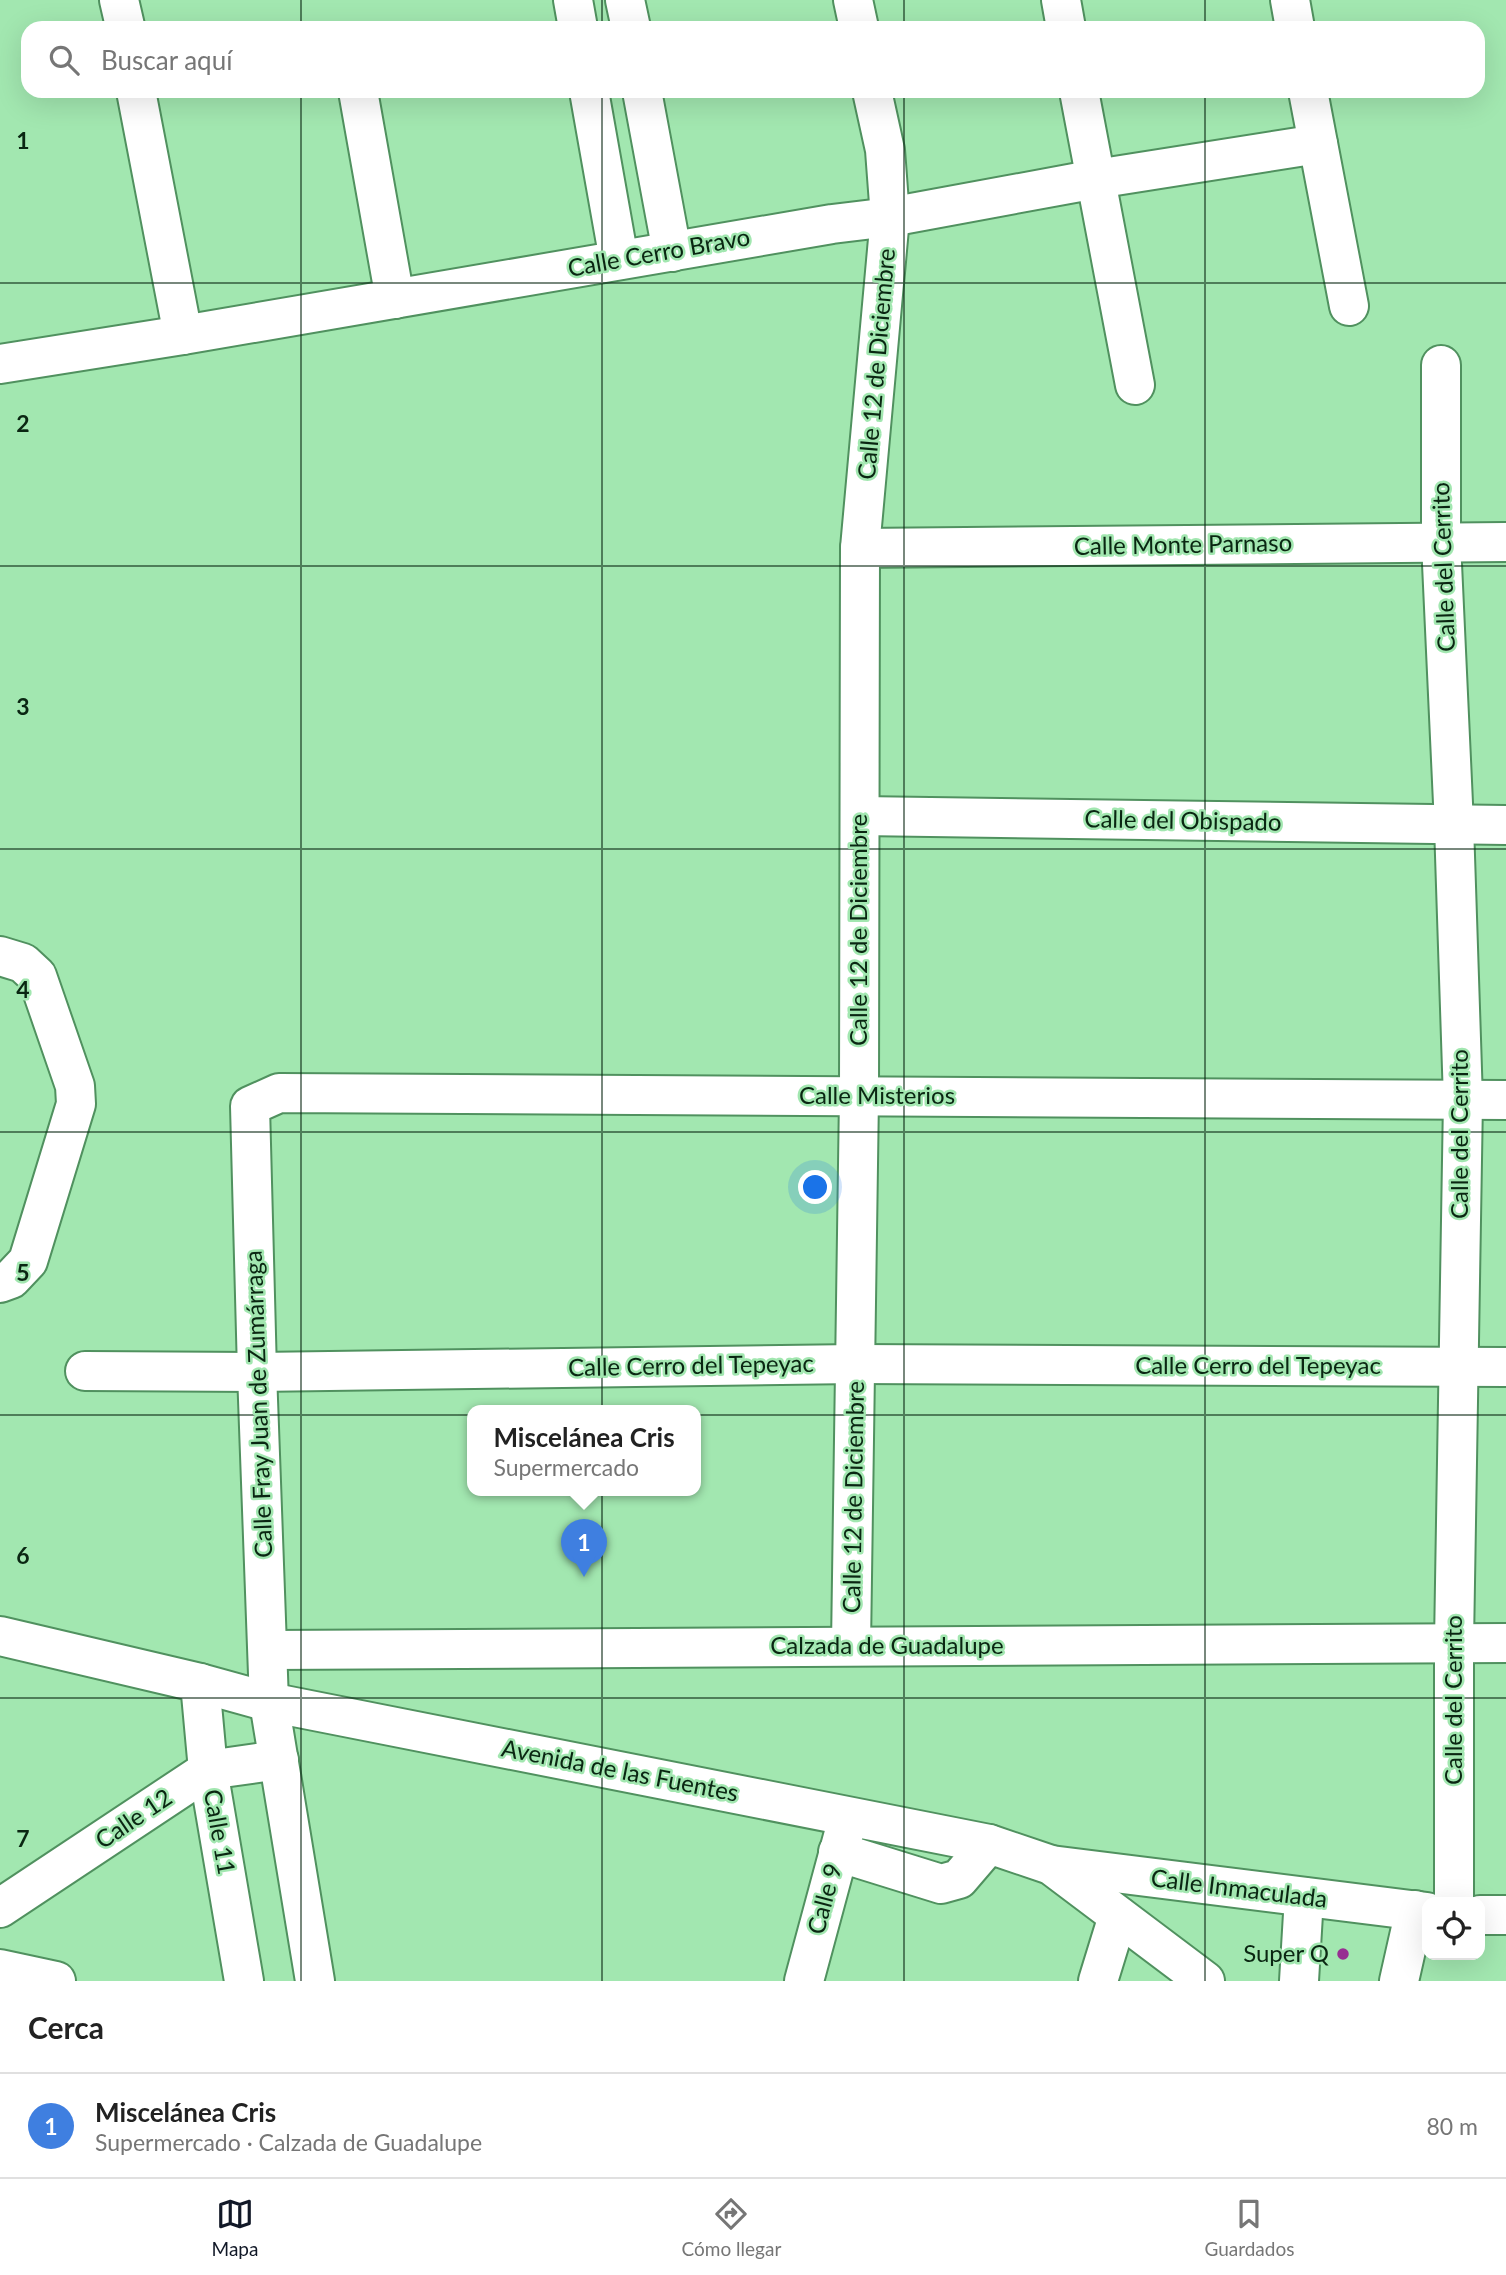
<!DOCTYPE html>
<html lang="es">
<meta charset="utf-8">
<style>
body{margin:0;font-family:Lato,sans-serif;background:#f2f2f2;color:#222}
.controls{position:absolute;right:21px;bottom:21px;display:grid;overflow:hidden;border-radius:14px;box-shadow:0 7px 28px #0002}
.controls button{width:63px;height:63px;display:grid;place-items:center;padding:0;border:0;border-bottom:2px solid #e0e0e0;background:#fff;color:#222;font:35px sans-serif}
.you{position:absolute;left:816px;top:1188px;width:24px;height:24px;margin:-18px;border:5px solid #fff;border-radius:50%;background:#1a73e8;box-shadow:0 0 0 10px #1a73e833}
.badge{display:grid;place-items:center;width:46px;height:46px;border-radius:50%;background:#111827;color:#fff;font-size:23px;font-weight:700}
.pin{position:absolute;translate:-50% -58px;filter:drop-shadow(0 2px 4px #0008)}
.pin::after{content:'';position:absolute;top:37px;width:24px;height:21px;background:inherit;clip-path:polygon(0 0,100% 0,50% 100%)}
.popup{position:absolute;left:467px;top:1405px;width:234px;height:91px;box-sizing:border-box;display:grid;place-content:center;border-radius:14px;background:#fff;filter:drop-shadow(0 2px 5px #0005);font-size:23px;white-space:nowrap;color:#767676}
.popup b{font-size:26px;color:#222}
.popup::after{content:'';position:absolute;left:50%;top:100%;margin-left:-14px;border:14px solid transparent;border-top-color:#fff}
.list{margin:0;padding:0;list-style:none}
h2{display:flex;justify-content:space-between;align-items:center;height:91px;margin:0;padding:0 28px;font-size:30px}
h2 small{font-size:23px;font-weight:400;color:#767676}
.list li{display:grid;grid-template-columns:46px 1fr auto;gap:21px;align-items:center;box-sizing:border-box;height:105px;padding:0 28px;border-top:2px solid #e0e0e0}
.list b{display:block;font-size:26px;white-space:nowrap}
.list p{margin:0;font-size:23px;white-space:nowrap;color:#767676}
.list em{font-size:23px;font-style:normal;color:#767676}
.icon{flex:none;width:38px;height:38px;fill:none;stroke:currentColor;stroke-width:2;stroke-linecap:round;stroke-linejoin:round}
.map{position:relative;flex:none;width:1506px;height:1981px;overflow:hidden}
.search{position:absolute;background:#fff;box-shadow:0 7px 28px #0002;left:21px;right:21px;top:21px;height:77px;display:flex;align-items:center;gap:18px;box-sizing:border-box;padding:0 24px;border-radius:21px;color:#767676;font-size:26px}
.sheet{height:196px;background:#fff}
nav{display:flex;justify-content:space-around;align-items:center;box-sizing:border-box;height:98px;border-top:2px solid #e0e0e0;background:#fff;font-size:19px;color:#767676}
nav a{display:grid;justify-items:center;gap:4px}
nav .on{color:#111827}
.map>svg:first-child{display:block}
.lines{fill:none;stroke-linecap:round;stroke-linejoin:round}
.minor-casing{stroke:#50915f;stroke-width:42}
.major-casing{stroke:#50915f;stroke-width:42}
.minor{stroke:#fff;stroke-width:38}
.major{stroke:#fff;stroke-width:38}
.grid{fill:none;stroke:#0a2612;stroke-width:2;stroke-opacity:0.55}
.poi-dot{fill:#972e92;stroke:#a2e7b0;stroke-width:2.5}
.labels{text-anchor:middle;stroke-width:5;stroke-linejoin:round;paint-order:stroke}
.street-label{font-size:24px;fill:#0a2612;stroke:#a2e7b0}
.poi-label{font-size:24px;fill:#0a2612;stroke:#a2e7b0;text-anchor:end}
.grid-label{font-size:23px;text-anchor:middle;font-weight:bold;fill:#0a2612;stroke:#a2e7b0;stroke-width:5;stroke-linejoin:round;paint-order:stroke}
</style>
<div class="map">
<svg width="1506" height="1981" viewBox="0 0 1506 1981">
<rect width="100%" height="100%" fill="#a2e7b0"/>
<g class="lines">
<g class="minor-casing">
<g id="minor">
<polyline points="119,0 125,26"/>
<polyline points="573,0 578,28"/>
<polyline points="625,0 631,28"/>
<polyline points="853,0 859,28"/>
<polyline points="1061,0 1066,28"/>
<polyline points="1290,0 1295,28"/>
<polyline points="136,91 183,335"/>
<polyline points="358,91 395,299"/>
<polyline points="589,91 619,260"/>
<polyline points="642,91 672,252"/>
<polyline points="1079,91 1135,385"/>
<polyline points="1308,91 1349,306"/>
<polyline points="0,364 183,335 832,224 890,217 1096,179 1318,144"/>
<polyline points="1441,365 1441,542 1454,825 1463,1100 1454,1643 1454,1902"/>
<polyline points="860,548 1506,542"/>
<polyline points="860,816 1506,825"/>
<polyline points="0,956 23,963 37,976 75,1086 76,1104 28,1261 11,1279 0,1283"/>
<polyline points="85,1371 257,1372 856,1364 1506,1367"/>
<polyline points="851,1646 859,1096 860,548 890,217 885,150 872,91"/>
<polyline points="269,1650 1506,1643"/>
<polyline points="200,1683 208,1770 244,1981"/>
<polyline points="838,1852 941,1884 959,1879 989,1844"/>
<polyline points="1051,1865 1427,1912"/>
<polyline points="0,1908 208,1770 279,1760"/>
<polyline points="1480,1915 1506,1915"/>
<polyline points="0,1969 56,1981"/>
<polyline points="315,1981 269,1702 257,1372 250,1106 279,1093 1506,1100"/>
<polyline points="804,1981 845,1829"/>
<polyline points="1098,1981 1118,1916"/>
<polyline points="1299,1981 1304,1897"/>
<polyline points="1399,1981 1415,1910"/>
</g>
</g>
<g class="major-casing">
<polyline id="major" points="0,1636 200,1683 269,1702 989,1844 1051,1865 1205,1981"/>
</g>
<use href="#minor" class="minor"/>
<use href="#major" class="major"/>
</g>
<path class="grid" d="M301 0V28M602 0V28M904 0V28M1205 0V28M301 91V1981M602 91V1981M904 91V1981M1205 91V1981M0 283H1506M0 566H1506M0 849H1506M0 1132H1506M0 1415H1506M0 1698H1506"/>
<circle class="poi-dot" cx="1343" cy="1954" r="7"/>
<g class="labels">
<g class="street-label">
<text transform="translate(659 253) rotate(-10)" y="8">Calle Cerro Bravo</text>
<text transform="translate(877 364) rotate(-85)" y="8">Calle 12 de Diciembre</text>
<text transform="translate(1183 545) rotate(-1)" y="8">Calle Monte Parnaso</text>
<text transform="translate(1444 567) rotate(-92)" y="8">Calle del Cerrito</text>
<text transform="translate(1183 821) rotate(1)" y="8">Calle del Obispado</text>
<text transform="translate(859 930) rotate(-90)" y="8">Calle 12 de Diciembre</text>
<text x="877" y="1104">Calle Misterios</text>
<text transform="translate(1460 1134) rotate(-90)" y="8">Calle del Cerrito</text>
<text transform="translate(691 1366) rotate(-1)" y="8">Calle Cerro del Tepeyac</text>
<text x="1258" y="1374">Calle Cerro del Tepeyac</text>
<text transform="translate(259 1404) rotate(-92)" y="8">Calle Fray Juan de Zumárraga</text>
<text transform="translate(854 1497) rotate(-89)" y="8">Calle 12 de Diciembre</text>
<text x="887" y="1654">Calzada de Guadalupe</text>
<text transform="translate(1454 1700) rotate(-90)" y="8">Calle del Cerrito</text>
<text transform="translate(620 1771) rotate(11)" y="8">Avenida de las Fuentes</text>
<text transform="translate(134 1819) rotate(-34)" y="8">Calle 12</text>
<text transform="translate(219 1832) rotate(80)" y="8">Calle 11</text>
<text transform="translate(1239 1889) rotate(7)" y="8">Calle Inmaculada</text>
<text transform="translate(825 1899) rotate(-75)" y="8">Calle 9</text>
</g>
<g class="poi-label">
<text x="1329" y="1962">Super Q</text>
</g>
</g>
<g class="grid-label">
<text x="23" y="149">1</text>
<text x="23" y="432">2</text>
<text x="23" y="715">3</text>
<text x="23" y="998">4</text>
<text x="23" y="1281">5</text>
<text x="23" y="1564">6</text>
<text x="23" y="1847">7</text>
</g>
</svg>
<div class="controls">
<button><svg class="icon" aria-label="locate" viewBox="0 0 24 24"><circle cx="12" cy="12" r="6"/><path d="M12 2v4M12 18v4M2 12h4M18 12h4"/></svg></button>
</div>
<div class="you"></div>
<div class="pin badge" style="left:584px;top:1577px;background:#3f7fe0">1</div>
<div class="popup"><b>Miscelánea Cris</b>Supermercado</div>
<div class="search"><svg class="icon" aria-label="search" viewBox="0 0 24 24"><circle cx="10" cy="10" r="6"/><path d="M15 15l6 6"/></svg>Buscar aquí</div>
</div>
<section class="sheet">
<h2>Cerca<small></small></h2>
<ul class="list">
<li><span class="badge" style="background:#3f7fe0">1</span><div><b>Miscelánea Cris</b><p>Supermercado · Calzada de Guadalupe</p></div><em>80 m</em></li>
</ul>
</section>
<nav>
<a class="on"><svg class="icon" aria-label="map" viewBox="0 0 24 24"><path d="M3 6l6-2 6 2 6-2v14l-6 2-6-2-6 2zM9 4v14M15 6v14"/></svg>Mapa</a>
<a><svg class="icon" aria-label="directions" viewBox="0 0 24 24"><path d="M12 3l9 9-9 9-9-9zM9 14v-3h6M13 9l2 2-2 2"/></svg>Cómo llegar</a>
<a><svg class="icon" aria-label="saved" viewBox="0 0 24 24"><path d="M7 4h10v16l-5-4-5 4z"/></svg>Guardados</a>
</nav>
